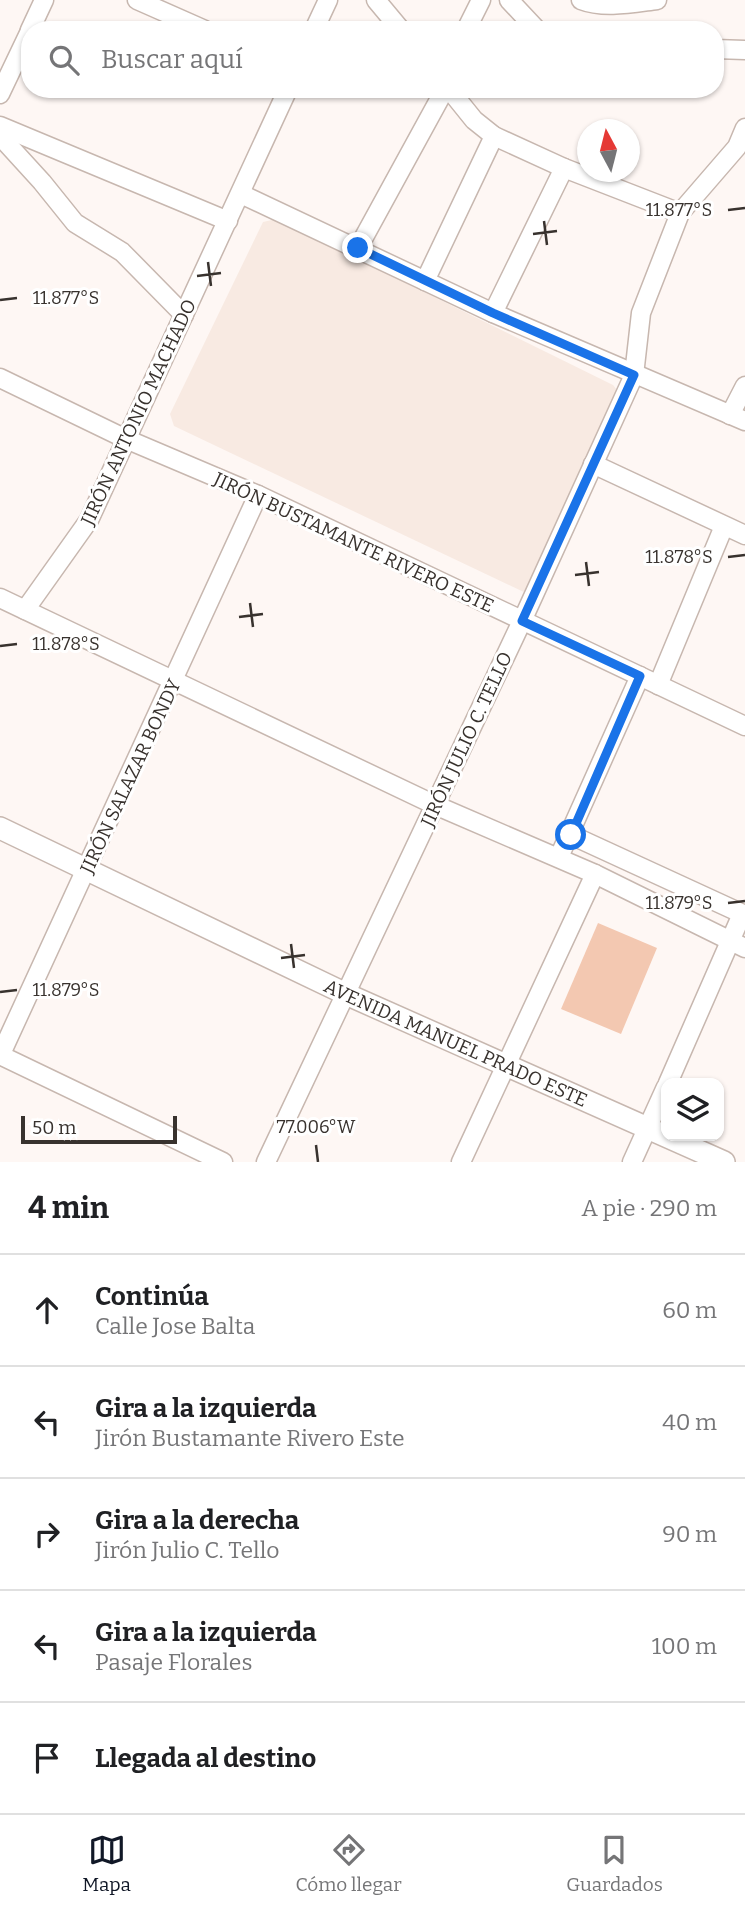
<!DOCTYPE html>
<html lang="es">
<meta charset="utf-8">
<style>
body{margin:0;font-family:Bitter,serif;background:#f2f2f2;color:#202124}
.controls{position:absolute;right:21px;bottom:21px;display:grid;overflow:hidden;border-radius:14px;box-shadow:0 2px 5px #0004}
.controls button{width:63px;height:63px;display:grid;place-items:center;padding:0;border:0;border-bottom:2px solid #e0e0e0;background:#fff;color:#202124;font:35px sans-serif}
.compass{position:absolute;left:577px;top:119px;width:63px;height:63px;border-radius:50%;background:#fff;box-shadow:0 2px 5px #0004;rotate:353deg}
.scale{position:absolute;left:21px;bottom:18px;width:156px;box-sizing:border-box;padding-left:7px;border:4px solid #38322e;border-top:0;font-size:19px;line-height:24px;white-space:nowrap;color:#38322e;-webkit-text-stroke:5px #fff;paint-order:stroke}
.stop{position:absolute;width:21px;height:21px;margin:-16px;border:5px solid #1a73e8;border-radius:50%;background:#fff}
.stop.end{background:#1a73e8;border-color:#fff;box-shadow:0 2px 7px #0008}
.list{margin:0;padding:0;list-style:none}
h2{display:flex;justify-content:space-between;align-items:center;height:91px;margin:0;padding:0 28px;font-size:30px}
h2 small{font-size:23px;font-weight:400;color:#757577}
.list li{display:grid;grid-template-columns:46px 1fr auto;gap:21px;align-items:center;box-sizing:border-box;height:112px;padding:0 28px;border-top:2px solid #e0e0e0}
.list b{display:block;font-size:26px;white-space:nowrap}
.list p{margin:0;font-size:23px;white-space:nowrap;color:#757577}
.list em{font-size:23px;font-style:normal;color:#757577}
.icon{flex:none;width:38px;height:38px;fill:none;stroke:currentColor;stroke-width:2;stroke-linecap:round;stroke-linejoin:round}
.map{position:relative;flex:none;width:745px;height:1162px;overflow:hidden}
.search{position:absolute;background:#fff;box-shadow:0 2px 5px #0004;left:21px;right:21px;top:21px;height:77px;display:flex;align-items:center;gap:18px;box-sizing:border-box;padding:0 24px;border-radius:28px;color:#757577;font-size:26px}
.sheet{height:651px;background:#fff}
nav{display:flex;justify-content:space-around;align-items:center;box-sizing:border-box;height:98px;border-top:2px solid #e0e0e0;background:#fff;font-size:19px;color:#757577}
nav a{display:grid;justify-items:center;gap:4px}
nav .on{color:#111827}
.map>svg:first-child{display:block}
.built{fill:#f8eae2}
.green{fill:#f3c8b1}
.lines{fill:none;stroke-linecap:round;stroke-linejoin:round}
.minor-casing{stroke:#c7b7af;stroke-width:21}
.tertiary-casing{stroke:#c7b7af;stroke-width:24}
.minor{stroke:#fff;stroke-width:18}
.tertiary{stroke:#fff;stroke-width:21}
.route{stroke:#1a73e8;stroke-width:9}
.ticks{fill:none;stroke:#38322e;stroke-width:2.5}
.labels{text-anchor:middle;stroke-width:6;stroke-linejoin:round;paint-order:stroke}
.street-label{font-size:19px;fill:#38322e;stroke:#fff}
.ticks-label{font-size:18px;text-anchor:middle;fill:#38322e;stroke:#fff;stroke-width:6;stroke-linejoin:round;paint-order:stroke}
</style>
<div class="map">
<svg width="745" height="1162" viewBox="0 0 745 1162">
<rect width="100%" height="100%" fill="#fef7f4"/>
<polygon class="built" points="276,219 613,385 617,390 528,594 174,426 170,414 263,222"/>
<polygon class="green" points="598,923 657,948 621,1034 561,1009"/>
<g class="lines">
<g class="minor-casing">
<g id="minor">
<polyline points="137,0 205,30"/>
<polyline points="376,0 401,30"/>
<polyline points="509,0 537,30"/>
<path d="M581 0C604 9 633 3 657 0"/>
<polyline points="30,30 44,0"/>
<polyline points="314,30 328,0"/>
<polyline points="466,30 481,0"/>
<polyline points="715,49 745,50"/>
<polyline points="449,89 474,120 494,136 564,168 680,213"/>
<polyline points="0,94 30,31"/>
<polyline points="0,126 228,221"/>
<polyline points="0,136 42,182 75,223 122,252 184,315"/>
<polyline points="241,194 493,313 745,421"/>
<polyline points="358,248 445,89"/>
<polyline points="425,281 494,136"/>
<polyline points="493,313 564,168"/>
<polyline points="0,378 126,439 258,495 745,726"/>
<polyline points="730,415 745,386"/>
<polyline points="593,464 745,535"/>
<polyline points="0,598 435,805 595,874 745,948"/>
<polyline points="25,610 89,520 288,89"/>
<polyline points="658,685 724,526"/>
<polyline points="571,835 745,915"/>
<polyline points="559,857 640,676"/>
<polyline points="0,1055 223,1162"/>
<polyline points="0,1056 258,495"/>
<polyline points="668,1083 742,914"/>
<polyline points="266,1162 522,621 634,375 641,313 680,213 737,147 745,128"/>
<polyline points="461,1162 595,874"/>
<polyline points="632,1162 666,1087"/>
</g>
</g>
<g class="tertiary-casing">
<g id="tertiary">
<path id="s1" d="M0 828 346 994 724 1162"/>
</g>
</g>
<use href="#minor" class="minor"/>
<use href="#tertiary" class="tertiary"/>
</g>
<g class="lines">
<polyline class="route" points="358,248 493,313 634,375 522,621 640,676 571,835"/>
</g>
<path class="ticks" d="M728 210 745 208M544 221 547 245M533 234 557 231M208 262 211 286M197 276 221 273M0 300 17 298M728 557 745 555M586 562 589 586M575 575 599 572M250 603 253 627M239 617 263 614M0 646 17 644M728 903 745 901M291 944 294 968M281 958 305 955M0 992 17 990M316 1145 318 1162"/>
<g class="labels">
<g class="street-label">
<text transform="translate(138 412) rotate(-65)" y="7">JIRÓN ANTONIO MACHADO</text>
<text transform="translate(354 542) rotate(25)" y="7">JIRÓN BUSTAMANTE RIVERO ESTE</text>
<text transform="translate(466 739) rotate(-65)" y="7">JIRÓN JULIO C. TELLO</text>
<text transform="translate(130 776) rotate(-65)" y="7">JIRÓN SALAZAR BONDY</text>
<text dy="7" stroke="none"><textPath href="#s1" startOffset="504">AVENIDA MANUEL PRADO ESTE</textPath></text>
</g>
</g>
<g class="ticks-label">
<text x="679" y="216">11.877°S</text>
<text x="66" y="304">11.877°S</text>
<text x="679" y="563">11.878°S</text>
<text x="66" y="650">11.878°S</text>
<text x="679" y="909">11.879°S</text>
<text x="66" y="996">11.879°S</text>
<text x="316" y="1133">77.006°W</text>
</g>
</svg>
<div class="controls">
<button><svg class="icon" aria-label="layers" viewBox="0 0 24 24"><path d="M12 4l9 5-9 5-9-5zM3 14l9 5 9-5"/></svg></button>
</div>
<svg class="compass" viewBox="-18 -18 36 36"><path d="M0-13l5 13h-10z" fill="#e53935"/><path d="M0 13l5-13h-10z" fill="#757577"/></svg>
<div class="scale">50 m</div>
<div class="stop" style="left:571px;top:835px"></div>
<div class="stop end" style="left:358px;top:248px"></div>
<div class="search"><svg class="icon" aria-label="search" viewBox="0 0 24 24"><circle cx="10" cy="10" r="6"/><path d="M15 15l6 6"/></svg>Buscar aquí</div>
</div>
<section class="sheet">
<h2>4 min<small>A pie · 290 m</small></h2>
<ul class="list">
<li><svg class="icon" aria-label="ahead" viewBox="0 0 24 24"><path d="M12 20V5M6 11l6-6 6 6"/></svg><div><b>Continúa</b><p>Calle Jose Balta</p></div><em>60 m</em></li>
<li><svg class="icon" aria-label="left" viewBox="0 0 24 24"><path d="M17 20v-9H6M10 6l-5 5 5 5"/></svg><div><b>Gira a la izquierda</b><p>Jirón Bustamante Rivero Este</p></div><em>40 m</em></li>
<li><svg class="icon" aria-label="right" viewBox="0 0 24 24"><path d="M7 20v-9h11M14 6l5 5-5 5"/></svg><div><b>Gira a la derecha</b><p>Jirón Julio C. Tello</p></div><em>90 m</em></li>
<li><svg class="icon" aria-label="left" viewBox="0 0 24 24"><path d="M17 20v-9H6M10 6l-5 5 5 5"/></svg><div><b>Gira a la izquierda</b><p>Pasaje Florales</p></div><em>100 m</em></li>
<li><svg class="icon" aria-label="arrive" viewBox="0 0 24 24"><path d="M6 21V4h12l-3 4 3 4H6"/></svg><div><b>Llegada al destino</b></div></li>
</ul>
</section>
<nav>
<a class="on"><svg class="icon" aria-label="map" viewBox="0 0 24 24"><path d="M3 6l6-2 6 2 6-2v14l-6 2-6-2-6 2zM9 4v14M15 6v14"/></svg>Mapa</a>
<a><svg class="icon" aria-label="directions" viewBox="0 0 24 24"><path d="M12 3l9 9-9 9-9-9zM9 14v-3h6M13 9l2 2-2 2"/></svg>Cómo llegar</a>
<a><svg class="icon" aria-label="saved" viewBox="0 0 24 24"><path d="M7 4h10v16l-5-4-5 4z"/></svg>Guardados</a>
</nav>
